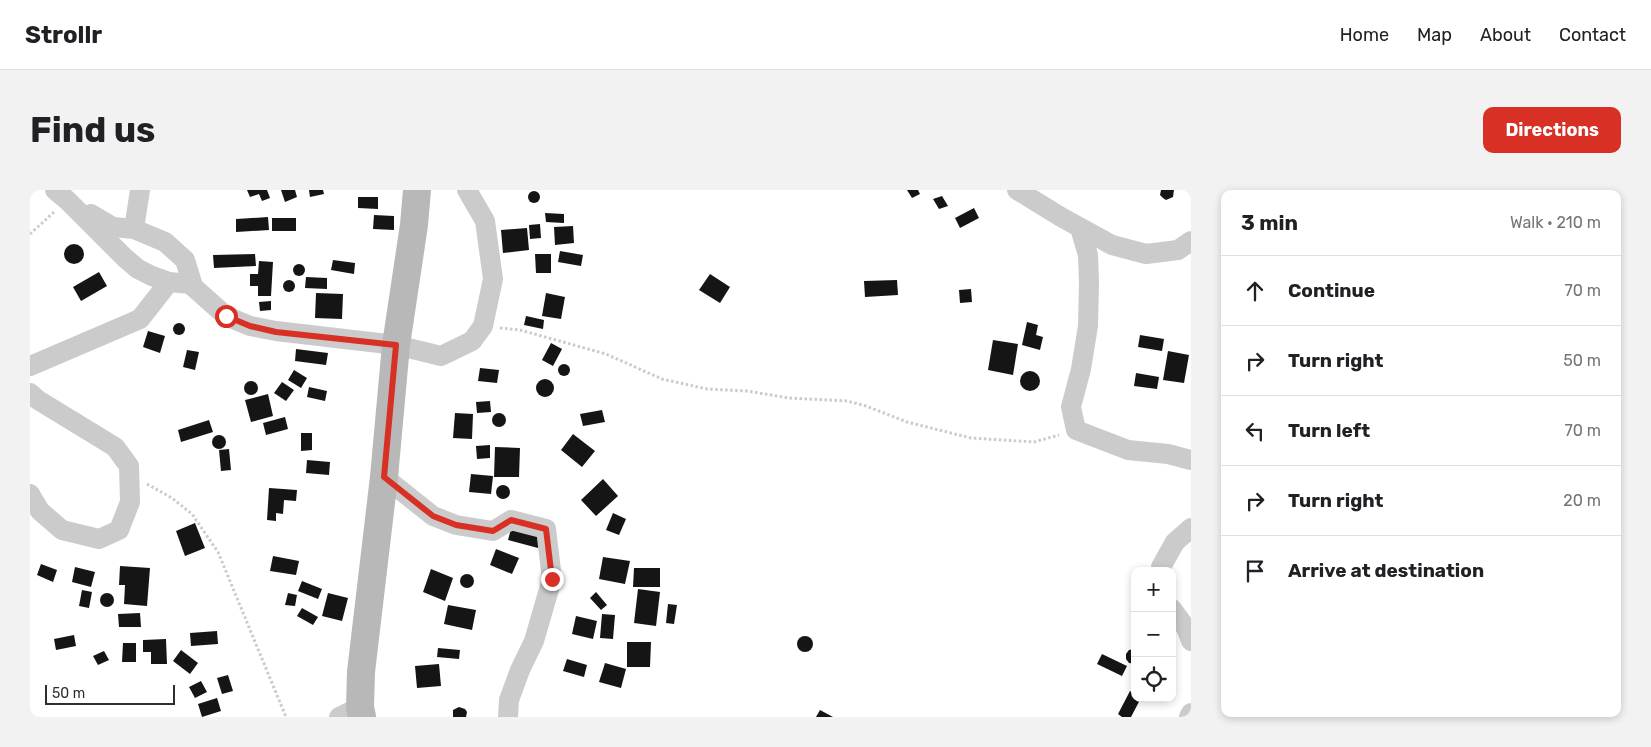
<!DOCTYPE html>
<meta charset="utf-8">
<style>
body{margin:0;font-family:Rubik,sans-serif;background:#f2f2f2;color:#202124}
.controls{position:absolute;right:15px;bottom:15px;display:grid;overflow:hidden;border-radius:10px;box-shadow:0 2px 8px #0003}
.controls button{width:45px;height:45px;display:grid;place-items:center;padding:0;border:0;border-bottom:1px solid #e0e0e0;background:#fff;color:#202124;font:25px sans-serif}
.scale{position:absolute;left:15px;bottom:12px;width:130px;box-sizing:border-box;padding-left:5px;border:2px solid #2e2e2e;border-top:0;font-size:14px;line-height:18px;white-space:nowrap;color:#2e2e2e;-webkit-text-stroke:4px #fff;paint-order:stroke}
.stop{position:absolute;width:15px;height:15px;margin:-11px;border:4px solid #d93025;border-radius:50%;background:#fff}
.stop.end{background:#d93025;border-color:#fff;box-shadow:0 1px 5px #0008}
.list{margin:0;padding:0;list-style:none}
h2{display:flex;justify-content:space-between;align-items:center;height:65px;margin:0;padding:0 20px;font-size:21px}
h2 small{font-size:16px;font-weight:400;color:#757577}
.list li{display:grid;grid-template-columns:32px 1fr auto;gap:15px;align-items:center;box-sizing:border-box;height:70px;padding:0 20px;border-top:1px solid #e0e0e0}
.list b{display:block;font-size:19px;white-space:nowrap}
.list em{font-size:16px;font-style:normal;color:#757577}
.icon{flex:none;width:28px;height:28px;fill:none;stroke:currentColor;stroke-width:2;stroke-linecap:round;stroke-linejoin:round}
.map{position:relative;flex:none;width:1161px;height:527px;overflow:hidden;border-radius:10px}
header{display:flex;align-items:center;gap:30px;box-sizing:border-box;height:70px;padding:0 25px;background:#fff;border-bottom:1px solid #e0e0e0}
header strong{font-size:24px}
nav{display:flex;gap:28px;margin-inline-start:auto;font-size:18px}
.intro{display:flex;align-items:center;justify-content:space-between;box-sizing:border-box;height:120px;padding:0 30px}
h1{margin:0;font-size:35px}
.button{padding:12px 22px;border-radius:10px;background:#d93025;color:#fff;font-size:18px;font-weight:700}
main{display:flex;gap:30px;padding:0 30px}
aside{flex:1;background:#fff;border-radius:10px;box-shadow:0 2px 8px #0003}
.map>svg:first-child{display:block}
.building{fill:#151515}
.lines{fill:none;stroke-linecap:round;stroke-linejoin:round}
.path{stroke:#cbcbcb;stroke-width:3;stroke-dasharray:2.5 2.5;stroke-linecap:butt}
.street{stroke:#cbcbcb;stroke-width:20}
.secondary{stroke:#b8b8b8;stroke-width:28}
.route{stroke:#d93025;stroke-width:6}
</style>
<header>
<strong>Strollr</strong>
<nav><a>Home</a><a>Map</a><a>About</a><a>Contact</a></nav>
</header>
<div class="intro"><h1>Find us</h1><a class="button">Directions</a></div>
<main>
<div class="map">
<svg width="1161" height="527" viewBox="0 0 1161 527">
<rect width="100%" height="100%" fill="#fff"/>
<g class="building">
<polygon points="217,0 237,0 240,8 232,11 229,4 220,7"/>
<polygon points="251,0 265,0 267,7 255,12"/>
<polygon points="279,0 293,0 294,4 280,7"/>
<polygon points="877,0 888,0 890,4 882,8"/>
<polygon points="1131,0 1144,0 1143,7 1136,10 1133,8 1130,5"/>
<circle cx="504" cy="7" r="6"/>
<polygon points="912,6 918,16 909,19 903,9"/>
<polygon points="328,7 348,7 348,19 328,18"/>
<polygon points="944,18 949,28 930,38 925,28"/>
<polygon points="515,23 534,24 534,33 516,32"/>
<polygon points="344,25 364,26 364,40 343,39"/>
<polygon points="238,27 239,40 206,42 206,29"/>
<rect x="242" y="28" width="24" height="13"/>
<polygon points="510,34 511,48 500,49 499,35"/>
<polygon points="543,36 544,53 525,55 524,37"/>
<polygon points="497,38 499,60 473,63 471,40"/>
<circle cx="44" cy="64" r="10"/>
<polygon points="530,61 553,65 551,76 528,72"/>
<polygon points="225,64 226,76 184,78 183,65"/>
<polygon points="505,64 521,64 521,83 506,83"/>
<polygon points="303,70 325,73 324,84 301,80"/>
<polygon points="229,71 243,72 241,106 228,106 228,96 220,96 220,84 228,84"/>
<circle cx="269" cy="80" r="6"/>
<polygon points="69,82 77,96 51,111 43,97"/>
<polygon points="680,84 700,97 690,113 669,100"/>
<polygon points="276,87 297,88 297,99 275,98"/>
<circle cx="259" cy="96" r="6"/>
<polygon points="867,90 868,105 835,107 834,91"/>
<polygon points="941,99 942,112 930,113 929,100"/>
<polygon points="286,103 313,104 312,129 285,128"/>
<polygon points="516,103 535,107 531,129 512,126"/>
<polygon points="241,111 241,120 230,121 229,112"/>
<polygon points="496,126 514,130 513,139 494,135"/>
<polygon points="997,132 1008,135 1006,145 1013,147 1010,160 992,155"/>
<circle cx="149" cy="139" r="6"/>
<polygon points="118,141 135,146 130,163 113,157"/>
<polygon points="1110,145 1134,149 1132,161 1108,157"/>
<polygon points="963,150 988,154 983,185 958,180"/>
<polygon points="521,153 532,159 523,176 512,170"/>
<polygon points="266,159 298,163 296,175 265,171"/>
<polygon points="157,160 169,162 165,180 153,177"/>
<polygon points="1138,161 1159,165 1154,193 1133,190"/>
<circle cx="534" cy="180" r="6"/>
<polygon points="450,178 469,180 467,193 448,191"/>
<polygon points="264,180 277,188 271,198 258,190"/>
<circle cx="1000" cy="191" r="10"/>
<polygon points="1106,183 1129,187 1127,199 1104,196"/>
<circle cx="515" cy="198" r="9"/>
<circle cx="221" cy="198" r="7"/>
<polygon points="252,192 264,200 256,211 244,203"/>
<polygon points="279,197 297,201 295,211 277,207"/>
<polygon points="238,204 243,226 221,232 215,210"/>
<polygon points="460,211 461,222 447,223 446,212"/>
<polygon points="572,220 575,232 553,236 550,224"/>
<circle cx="469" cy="230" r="7"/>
<polygon points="425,223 443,224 442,249 423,248"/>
<polygon points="255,227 258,239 236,245 233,233"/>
<polygon points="179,230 183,242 151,252 148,240"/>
<polygon points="271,243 282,243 282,260 271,261"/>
<polygon points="543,244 565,261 552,277 531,260"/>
<circle cx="189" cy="252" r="7"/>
<polygon points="460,255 460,268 447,269 446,256"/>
<polygon points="465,257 490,258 489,287 464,287"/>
<polygon points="199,259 201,280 191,281 189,260"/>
<polygon points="277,270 300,272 299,285 276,283"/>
<polygon points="441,284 463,286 461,304 439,302"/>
<polygon points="573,289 588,306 566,326 551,310"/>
<circle cx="473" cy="302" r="7"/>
<polygon points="239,298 267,300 266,311 254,310 253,324 246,323 246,331 237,330"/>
<polygon points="583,323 596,329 589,345 576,340"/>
<polygon points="165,333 175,358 155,366 146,341"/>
<polygon points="482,335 512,342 508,358 478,350"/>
<polygon points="466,359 489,368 482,384 460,375"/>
<polygon points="243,366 269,371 266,385 240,381"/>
<polygon points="573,367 600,371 595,394 569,389"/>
<polygon points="11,374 27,380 23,392 7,385"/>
<polygon points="90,376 120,378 117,416 94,414 95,395 89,395"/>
<polygon points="45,377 65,382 61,397 42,392"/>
<polygon points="604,378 630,378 630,397 603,397"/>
<polygon points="401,379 423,388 415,411 393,402"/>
<circle cx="437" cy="391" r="7"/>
<polygon points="272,391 292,399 288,409 268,401"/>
<polygon points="608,399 630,402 626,436 604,433"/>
<polygon points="52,400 62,402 59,418 49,416"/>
<polygon points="566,402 577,415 571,420 560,408"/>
<circle cx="77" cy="410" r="7"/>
<polygon points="258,403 267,405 265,416 255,415"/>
<polygon points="298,403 318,408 312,431 292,426"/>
<polygon points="638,414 647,415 644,434 636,433"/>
<polygon points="418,415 446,420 442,440 414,434"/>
<polygon points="272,418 288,427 283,435 267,426"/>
<polygon points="110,423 111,437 89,437 88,424"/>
<polygon points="572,424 585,425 583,449 570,448"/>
<polygon points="546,426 567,431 563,449 542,444"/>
<polygon points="187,441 188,454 161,456 160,443"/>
<polygon points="44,445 46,456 26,460 24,449"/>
<circle cx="775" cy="454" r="8"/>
<polygon points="136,449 137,474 121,474 121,462 113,462 113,450"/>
<polygon points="597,452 621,452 620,477 597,477"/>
<polygon points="93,453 106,453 106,472 92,472"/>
<polygon points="408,458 430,460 429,469 407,467"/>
<polygon points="1104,459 1105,474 1099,473 1096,469 1096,464 1099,460"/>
<polygon points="151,460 168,473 160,484 143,471"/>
<polygon points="74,461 79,470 68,475 63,466"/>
<polygon points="1072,464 1097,476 1092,486 1067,474"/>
<polygon points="537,469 557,475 554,487 533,481"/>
<polygon points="575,473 596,479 591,498 569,492"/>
<polygon points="409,474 411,496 387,498 385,476"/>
<polygon points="198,485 203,501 192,504 187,488"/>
<polygon points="171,491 177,502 165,508 159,497"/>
<polygon points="1100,501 1105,504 1105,508 1111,508 1101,527 1092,527 1088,524"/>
<polygon points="187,508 191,521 172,527 168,514"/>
<polygon points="429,517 435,519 437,522 436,527 423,527 423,520"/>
<polygon points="790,520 803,527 786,527"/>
</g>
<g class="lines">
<g class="path">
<polyline points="0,44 24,22"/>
<polyline points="470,138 490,140 576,164 632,189 677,199 717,201 759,208 817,211 836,216 877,232 941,248 1004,252 1029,245"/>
<polyline points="117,294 142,308 162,324 188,362 256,527"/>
</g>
<g class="street">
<polyline points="25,0 37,10 95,68 108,79 122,86 139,92 160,94 196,126 220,136 246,141 366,155 411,166 442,151 453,136 463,89 455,31 437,0"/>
<polyline points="987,0 1031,27 1082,55 1116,64 1148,60 1161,51"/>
<polyline points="61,24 83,37 104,39 135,52 155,70 163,96 160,94"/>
<polyline points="1050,38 1058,65 1059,93 1058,136 1051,179 1041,217 1046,240 1098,260 1138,264 1161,270"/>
<polyline points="104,39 110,0"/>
<polyline points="0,176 110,129 139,92"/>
<polyline points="0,203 8,210 85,257 99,276 100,312 89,340 69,349 32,340 10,321 0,304"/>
<polyline points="354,287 403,326 426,335 463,341 481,330 516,339 522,389 504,451 490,480 479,510 478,527"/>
<polyline points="1131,381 1131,377 1145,352 1161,338"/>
<polyline points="1142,419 1156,438 1161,451"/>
<polyline points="309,527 330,517"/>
<polyline points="1159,527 1161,523"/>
</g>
<polyline class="secondary" points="332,527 330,517 331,482 354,287 366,155 384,35 387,0"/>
</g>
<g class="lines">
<polyline class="route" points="196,126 220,136 246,142 366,155 354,287 403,326 426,335 463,341 481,330 516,339 522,389"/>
</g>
</svg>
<div class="controls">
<button>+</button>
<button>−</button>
<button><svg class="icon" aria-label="locate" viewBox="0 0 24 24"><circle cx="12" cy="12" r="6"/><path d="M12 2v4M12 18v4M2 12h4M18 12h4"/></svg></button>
</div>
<div class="scale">50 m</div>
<div class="stop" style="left:196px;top:126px"></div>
<div class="stop end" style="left:522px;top:389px"></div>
</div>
<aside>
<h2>3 min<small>Walk · 210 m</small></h2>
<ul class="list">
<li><svg class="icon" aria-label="ahead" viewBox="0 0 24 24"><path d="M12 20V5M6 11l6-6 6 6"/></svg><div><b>Continue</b></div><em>70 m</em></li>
<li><svg class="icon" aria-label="right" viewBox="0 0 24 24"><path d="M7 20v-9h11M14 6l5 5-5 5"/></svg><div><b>Turn right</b></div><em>50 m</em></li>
<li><svg class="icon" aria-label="left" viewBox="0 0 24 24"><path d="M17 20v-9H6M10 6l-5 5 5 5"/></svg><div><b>Turn left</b></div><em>70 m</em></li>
<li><svg class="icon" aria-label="right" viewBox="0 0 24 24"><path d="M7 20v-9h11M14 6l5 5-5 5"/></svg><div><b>Turn right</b></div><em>20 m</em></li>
<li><svg class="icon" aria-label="arrive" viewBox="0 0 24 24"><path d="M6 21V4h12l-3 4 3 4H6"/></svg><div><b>Arrive at destination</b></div></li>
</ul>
</aside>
</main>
